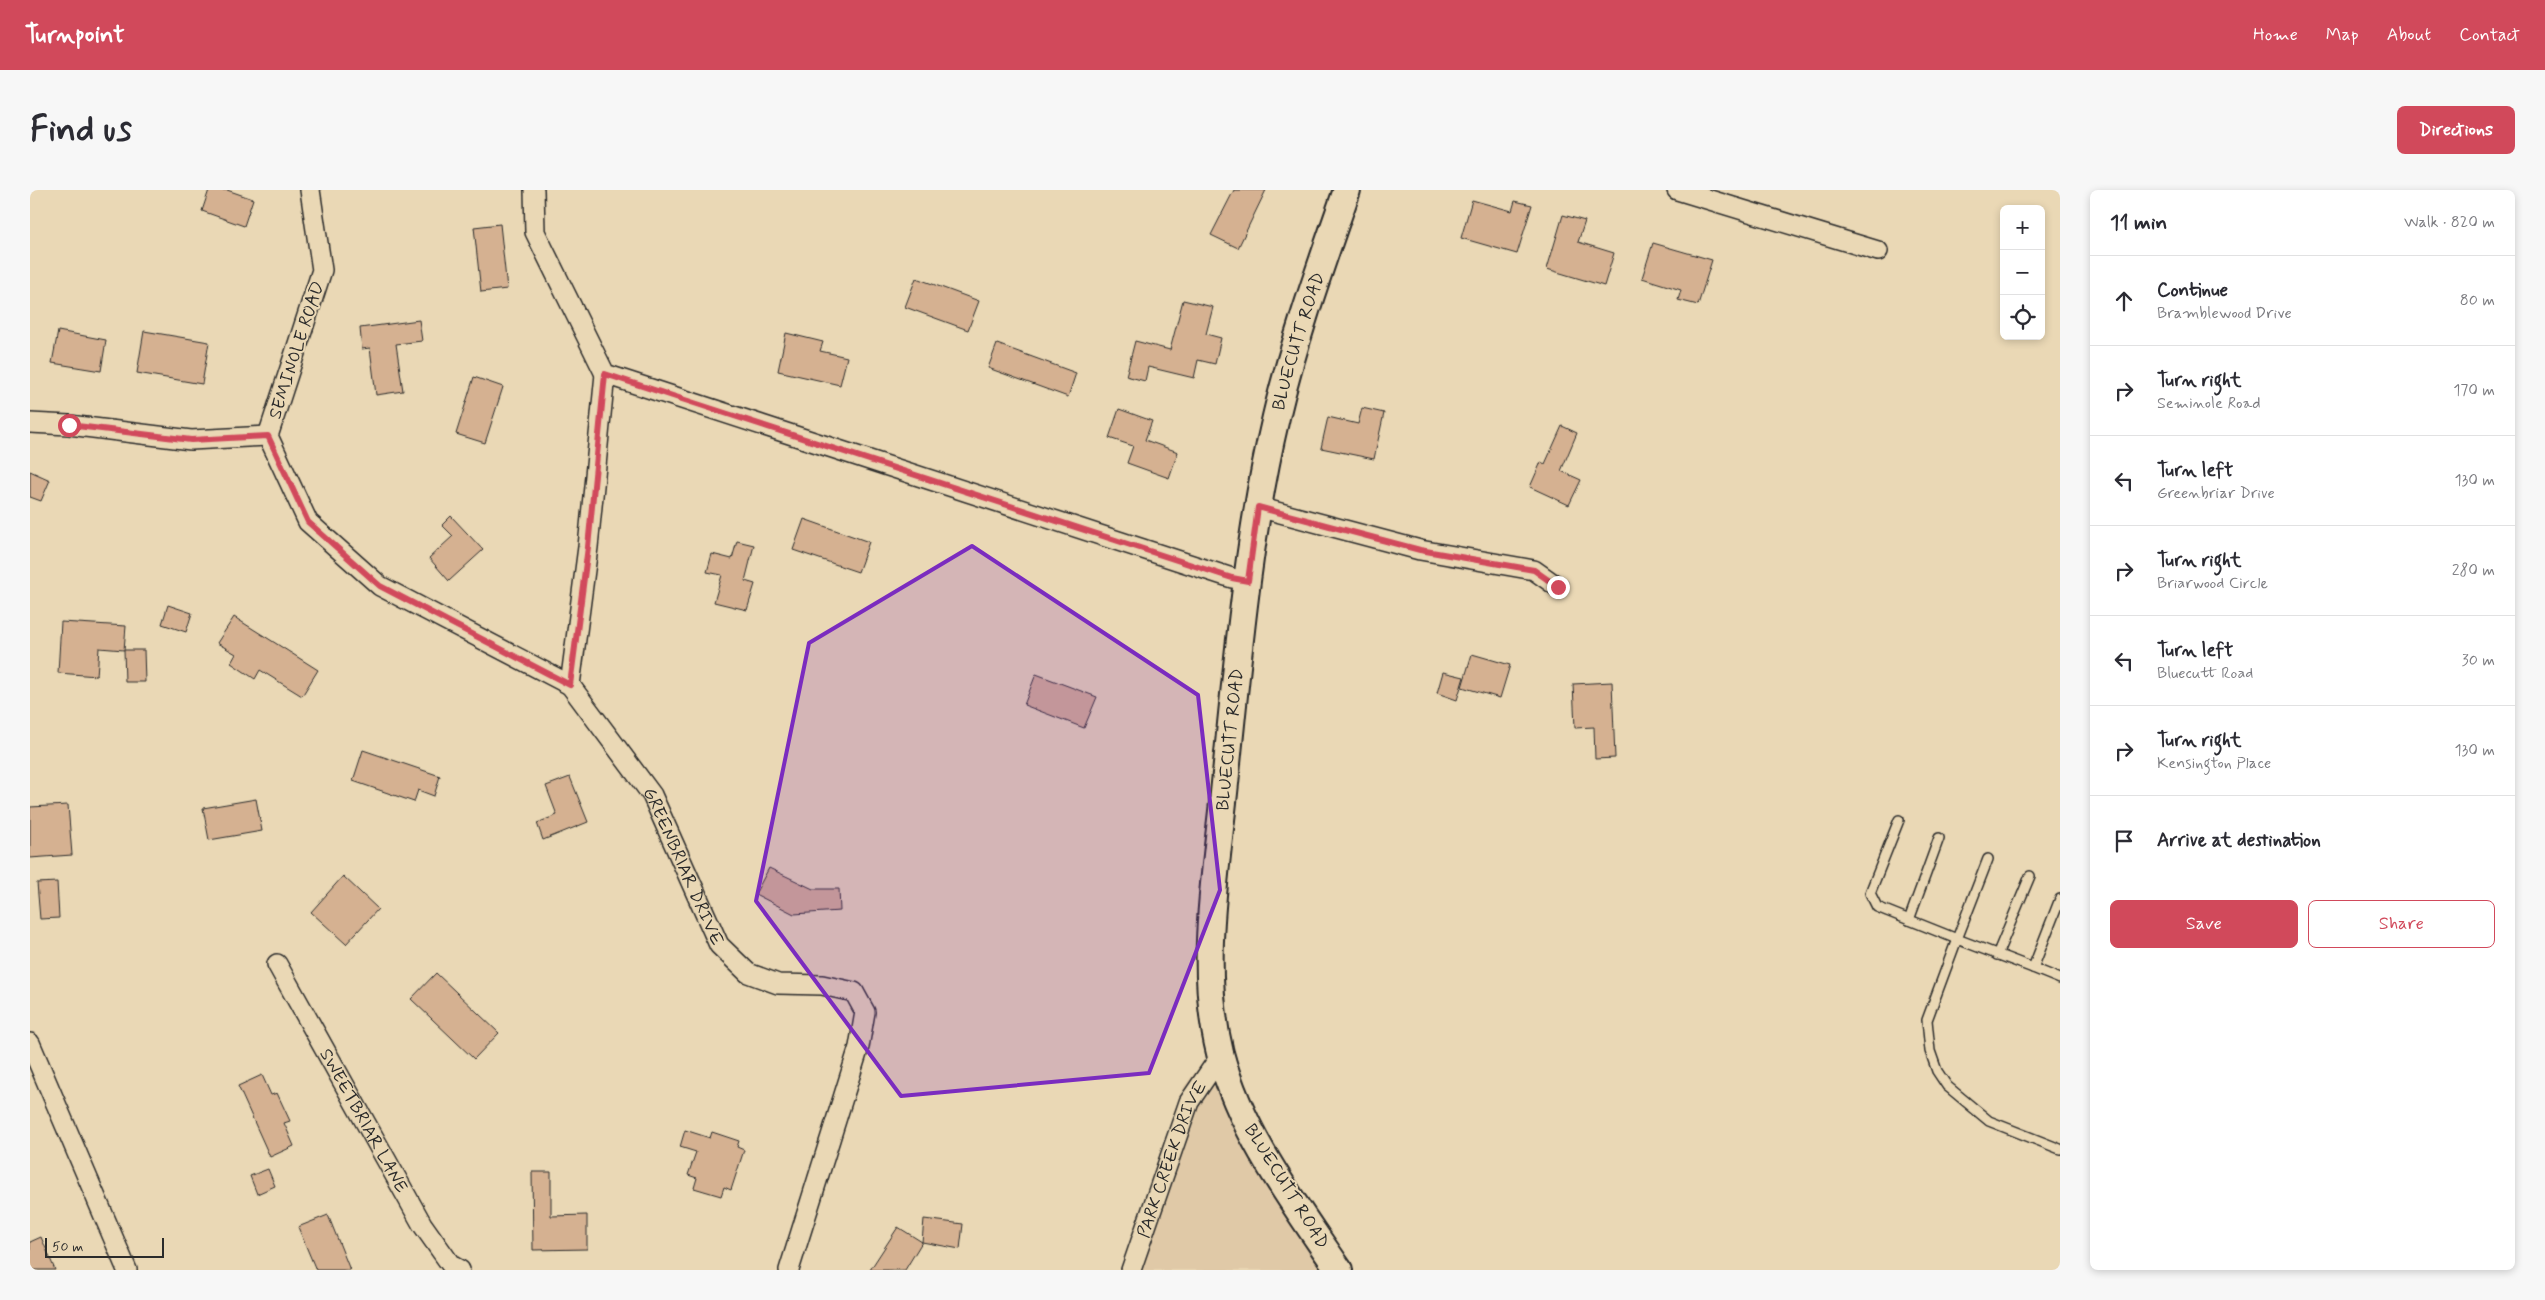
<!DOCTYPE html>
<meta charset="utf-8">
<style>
body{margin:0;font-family:Mynerve,sans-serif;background:#f7f7f7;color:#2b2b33}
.controls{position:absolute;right:15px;top:15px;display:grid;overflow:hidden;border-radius:8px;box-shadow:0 2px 8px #0003}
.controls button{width:45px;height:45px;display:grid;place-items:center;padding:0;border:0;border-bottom:1px solid #e1e1e2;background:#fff;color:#2b2b33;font:25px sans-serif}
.scale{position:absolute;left:15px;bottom:12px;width:119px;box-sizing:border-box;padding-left:5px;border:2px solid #2b2b2b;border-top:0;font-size:14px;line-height:18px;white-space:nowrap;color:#2b2b2b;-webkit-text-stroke:4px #ead8b5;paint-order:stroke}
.stop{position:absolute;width:15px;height:15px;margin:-11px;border:4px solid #d1495b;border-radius:50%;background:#fff}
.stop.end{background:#d1495b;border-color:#fff;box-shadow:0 1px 5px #0008}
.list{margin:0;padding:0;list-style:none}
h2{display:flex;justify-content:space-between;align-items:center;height:65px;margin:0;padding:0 20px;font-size:21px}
h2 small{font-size:16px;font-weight:400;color:#7c7c81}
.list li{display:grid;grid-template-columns:32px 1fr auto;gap:15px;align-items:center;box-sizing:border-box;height:90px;padding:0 20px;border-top:1px solid #e1e1e2}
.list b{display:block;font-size:19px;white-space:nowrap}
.list p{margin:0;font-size:16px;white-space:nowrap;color:#7c7c81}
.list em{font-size:16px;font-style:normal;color:#7c7c81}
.actions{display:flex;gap:10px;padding:15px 20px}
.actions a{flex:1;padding:11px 0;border:1px solid #d1495b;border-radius:8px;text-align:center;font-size:18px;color:#d1495b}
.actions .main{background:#d1495b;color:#fff}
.icon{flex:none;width:28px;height:28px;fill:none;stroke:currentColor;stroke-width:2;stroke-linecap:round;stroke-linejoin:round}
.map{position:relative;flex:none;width:2030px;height:1080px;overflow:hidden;border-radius:8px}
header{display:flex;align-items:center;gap:30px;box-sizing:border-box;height:70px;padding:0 25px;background:#d1495b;color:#fff}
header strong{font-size:24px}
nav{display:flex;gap:28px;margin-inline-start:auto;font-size:18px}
.intro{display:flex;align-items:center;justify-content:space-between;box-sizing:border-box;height:120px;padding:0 30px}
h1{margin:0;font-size:35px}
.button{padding:12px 22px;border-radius:8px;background:#d1495b;color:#fff;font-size:18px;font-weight:700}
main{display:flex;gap:30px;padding:0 30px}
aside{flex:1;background:#fff;border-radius:8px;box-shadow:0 2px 8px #0003}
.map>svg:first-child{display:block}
.built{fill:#e0c9a7}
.building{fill:#d5b191;stroke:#2b2b2b}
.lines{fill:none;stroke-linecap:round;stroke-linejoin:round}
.lane-casing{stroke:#2b2b2b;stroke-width:12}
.street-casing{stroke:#2b2b2b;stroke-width:22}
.secondary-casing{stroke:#2b2b2b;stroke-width:30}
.lane{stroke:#ead8b5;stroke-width:9}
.street{stroke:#ead8b5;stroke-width:19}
.secondary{stroke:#ead8b5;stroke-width:26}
.route{stroke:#d1495b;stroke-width:6}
.marked{fill:#7b2cbf;fill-opacity:0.2;stroke:#7b2cbf;stroke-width:4;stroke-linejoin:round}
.labels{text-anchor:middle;stroke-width:4;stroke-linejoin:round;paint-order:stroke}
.street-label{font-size:18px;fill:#2b2b2b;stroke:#ead8b5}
</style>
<header>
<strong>Turnpoint</strong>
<nav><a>Home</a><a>Map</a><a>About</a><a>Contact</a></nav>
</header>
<div class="intro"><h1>Find us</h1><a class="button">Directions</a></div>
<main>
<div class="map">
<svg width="2030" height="1080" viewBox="0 0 2030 1080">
<rect width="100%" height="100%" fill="#ead8b5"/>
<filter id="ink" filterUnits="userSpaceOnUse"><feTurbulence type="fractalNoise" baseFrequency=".02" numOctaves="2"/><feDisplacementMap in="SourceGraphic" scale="10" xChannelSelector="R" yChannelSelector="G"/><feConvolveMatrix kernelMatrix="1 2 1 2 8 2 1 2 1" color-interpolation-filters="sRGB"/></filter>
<g filter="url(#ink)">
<polygon class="built" points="1178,865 1295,1080 1091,1080 1154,897"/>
<g class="building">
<polygon points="179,0 197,0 223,9 214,36 172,21"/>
<polygon points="1204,0 1236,0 1208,58 1181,45"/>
<polygon points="1442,10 1482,21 1485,11 1502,15 1487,64 1431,48"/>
<polygon points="1533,25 1555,31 1548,52 1584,63 1574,96 1517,79"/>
<polygon points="470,34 477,99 451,102 444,37"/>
<polygon points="1623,53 1682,70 1668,115 1648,110 1651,100 1612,88"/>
<polygon points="886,88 949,111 938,140 875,117"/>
<polygon points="1153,110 1183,117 1176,144 1191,148 1185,174 1168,170 1164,188 1118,177 1115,191 1096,186 1105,151 1140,160"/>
<polygon points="389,130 392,151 366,154 373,201 346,205 340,158 332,159 330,138"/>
<polygon points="28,141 76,150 71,181 22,173"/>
<polygon points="114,141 179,152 172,194 107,183"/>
<polygon points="756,143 793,152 790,161 817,167 810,195 748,181"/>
<polygon points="967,154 1046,183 1038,207 958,178"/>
<polygon points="444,187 473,197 455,253 426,244"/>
<polygon points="1332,218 1354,223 1344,269 1291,258 1298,227 1328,234"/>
<polygon points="1089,219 1122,231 1115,250 1148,262 1139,288 1097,273 1103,256 1079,248"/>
<polygon points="1532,236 1547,243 1531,281 1551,290 1539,315 1500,297 1511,272 1515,274"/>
<polygon points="0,281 20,290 11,311 0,307"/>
<polygon points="421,326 453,360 419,391 399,368 423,346 412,335"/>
<polygon points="774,329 839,352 828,382 763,360"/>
<polygon points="707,351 724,355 715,391 725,394 717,420 684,412 692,385 677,382 682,364 702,369"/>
<polygon points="138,415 162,423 156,442 132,434"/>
<polygon points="204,427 288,480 272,506 230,480 225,489 201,473 206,464 187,453"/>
<polygon points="31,432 96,436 94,460 69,458 67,486 28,483"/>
<polygon points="94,460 114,460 115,492 95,492"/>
<polygon points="1442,464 1480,475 1470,508 1432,497"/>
<polygon points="1413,482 1434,487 1427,510 1407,503"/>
<polygon points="1006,484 1067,507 1054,538 994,515"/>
<polygon points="1582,492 1585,568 1565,569 1564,537 1545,538 1543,494"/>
<polygon points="333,560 410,586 404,606 388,600 384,612 323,591"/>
<polygon points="540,587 558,632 513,650 507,633 527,625 516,596"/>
<polygon points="226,609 232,641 179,650 173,618"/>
<polygon points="38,615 42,665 0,668 0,617"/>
<polygon points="739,678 783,699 809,699 810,721 764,724 725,704"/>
<polygon points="313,686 348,719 316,754 281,722"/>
<polygon points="27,692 29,728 10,729 7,693"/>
<polygon points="406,783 469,843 444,869 381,809"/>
<polygon points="232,885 241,905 247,903 260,931 254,933 264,956 240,967 208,896"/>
<polygon points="655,940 680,948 682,942 709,951 707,957 714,960 701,1000 694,997 691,1006 664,998 667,988 658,985 666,962 650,957"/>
<polygon points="238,979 245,996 227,1004 220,986"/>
<polygon points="502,982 521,982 521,1026 557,1025 557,1059 503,1060"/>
<polygon points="298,1025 320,1080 286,1080 268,1037"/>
<polygon points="894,1029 933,1034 930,1059 892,1052"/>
<polygon points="868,1037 892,1052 875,1080 840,1080"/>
<polygon points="11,1047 25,1080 0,1080 0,1052"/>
</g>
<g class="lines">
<g class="lane-casing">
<g id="lane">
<polyline points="1869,630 1840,703 1847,717 1927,749 1958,669"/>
<polyline points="2030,709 2003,778 2030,789"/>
<polyline points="1879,730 1909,648"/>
<polyline points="1967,765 2000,686"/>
<polyline points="2003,778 1927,749 1897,830 1900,861 1907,881 1917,896 1959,931 2030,959"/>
</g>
</g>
<g class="street-casing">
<g id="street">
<polyline points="280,0 292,80 238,246 278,332 350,396 540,495"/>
<polyline points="504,0 505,42 575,184 1202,388 1218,391"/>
<polyline points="1647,0 1848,61"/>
<path id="s1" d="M575 184 558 357 540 495 622 605 689 755 718 783 748 794 792 795 824 802 835 822 829 857 759 1080"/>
<polyline points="0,233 39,235 161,250 238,246"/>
<polyline points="1228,317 1390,360 1504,380 1528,397"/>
<path id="s2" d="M247 774 392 1034 421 1075 430 1080"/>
<polyline points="0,853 97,1080"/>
<path id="s3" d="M1101 1080 1159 912 1191 865"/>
</g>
</g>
<g class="secondary-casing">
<g id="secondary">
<path id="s4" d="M1309 1080C1263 1012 1211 943 1190 863 1169 779 1185 688 1194 603 1207 478 1217 350 1246 227 1264 150 1291 75 1317 0"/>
</g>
</g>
<use href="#lane" class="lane"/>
<use href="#street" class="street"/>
<use href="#secondary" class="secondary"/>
</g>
</g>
<g class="lines" filter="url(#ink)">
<polyline class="route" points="39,235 161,250 238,246 278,332 350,396 540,495 558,357 575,184 1202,388 1218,391 1228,317 1390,360 1504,380 1528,397"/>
</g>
<path class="marked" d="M942 356 1168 505 1190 700 1119 883 871 906 726 711 779 453Z"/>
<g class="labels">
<g class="street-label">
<text dy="6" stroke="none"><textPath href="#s4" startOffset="969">BLUECUTT ROAD</textPath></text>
<text transform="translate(266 160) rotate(-72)" y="6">SEMINOLE ROAD</text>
<text dy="6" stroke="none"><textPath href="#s4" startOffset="564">BLUECUTT ROAD</textPath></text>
<text dy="6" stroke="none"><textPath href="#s1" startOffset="528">GREENBRIAR DRIVE</textPath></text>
<text dy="6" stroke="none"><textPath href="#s2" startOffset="179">SWEETBRIAR LANE</textPath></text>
<text dy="6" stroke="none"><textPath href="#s3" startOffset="118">PARK CREEK DRIVE</textPath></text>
<text transform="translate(1257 996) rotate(58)" y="6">BLUECUTT ROAD</text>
</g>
</g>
</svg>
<div class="controls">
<button>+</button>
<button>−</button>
<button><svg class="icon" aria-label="locate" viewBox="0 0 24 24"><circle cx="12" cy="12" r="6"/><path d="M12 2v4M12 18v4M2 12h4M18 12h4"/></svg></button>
</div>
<div class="scale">50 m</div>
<div class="stop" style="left:39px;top:235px"></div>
<div class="stop end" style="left:1528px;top:397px"></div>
</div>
<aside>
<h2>11 min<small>Walk · 820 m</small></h2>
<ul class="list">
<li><svg class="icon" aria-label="ahead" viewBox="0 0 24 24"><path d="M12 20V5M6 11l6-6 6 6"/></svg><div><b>Continue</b><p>Bramblewood Drive</p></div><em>80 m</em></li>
<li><svg class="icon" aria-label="right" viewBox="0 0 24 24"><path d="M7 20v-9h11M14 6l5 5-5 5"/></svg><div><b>Turn right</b><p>Seminole Road</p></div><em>170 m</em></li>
<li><svg class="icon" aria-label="left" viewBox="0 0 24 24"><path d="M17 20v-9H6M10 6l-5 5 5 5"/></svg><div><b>Turn left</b><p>Greenbriar Drive</p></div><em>130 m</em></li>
<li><svg class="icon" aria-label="right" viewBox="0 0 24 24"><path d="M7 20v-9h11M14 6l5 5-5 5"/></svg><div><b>Turn right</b><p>Briarwood Circle</p></div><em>280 m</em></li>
<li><svg class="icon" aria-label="left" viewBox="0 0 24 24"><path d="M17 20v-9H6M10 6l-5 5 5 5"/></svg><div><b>Turn left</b><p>Bluecutt Road</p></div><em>30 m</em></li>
<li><svg class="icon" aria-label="right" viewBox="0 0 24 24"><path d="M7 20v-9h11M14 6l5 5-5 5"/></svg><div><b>Turn right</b><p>Kensington Place</p></div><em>130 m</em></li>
<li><svg class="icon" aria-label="arrive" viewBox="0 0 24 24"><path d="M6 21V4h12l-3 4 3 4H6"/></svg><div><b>Arrive at destination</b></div></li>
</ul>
<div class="actions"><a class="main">Save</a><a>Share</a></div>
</aside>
</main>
